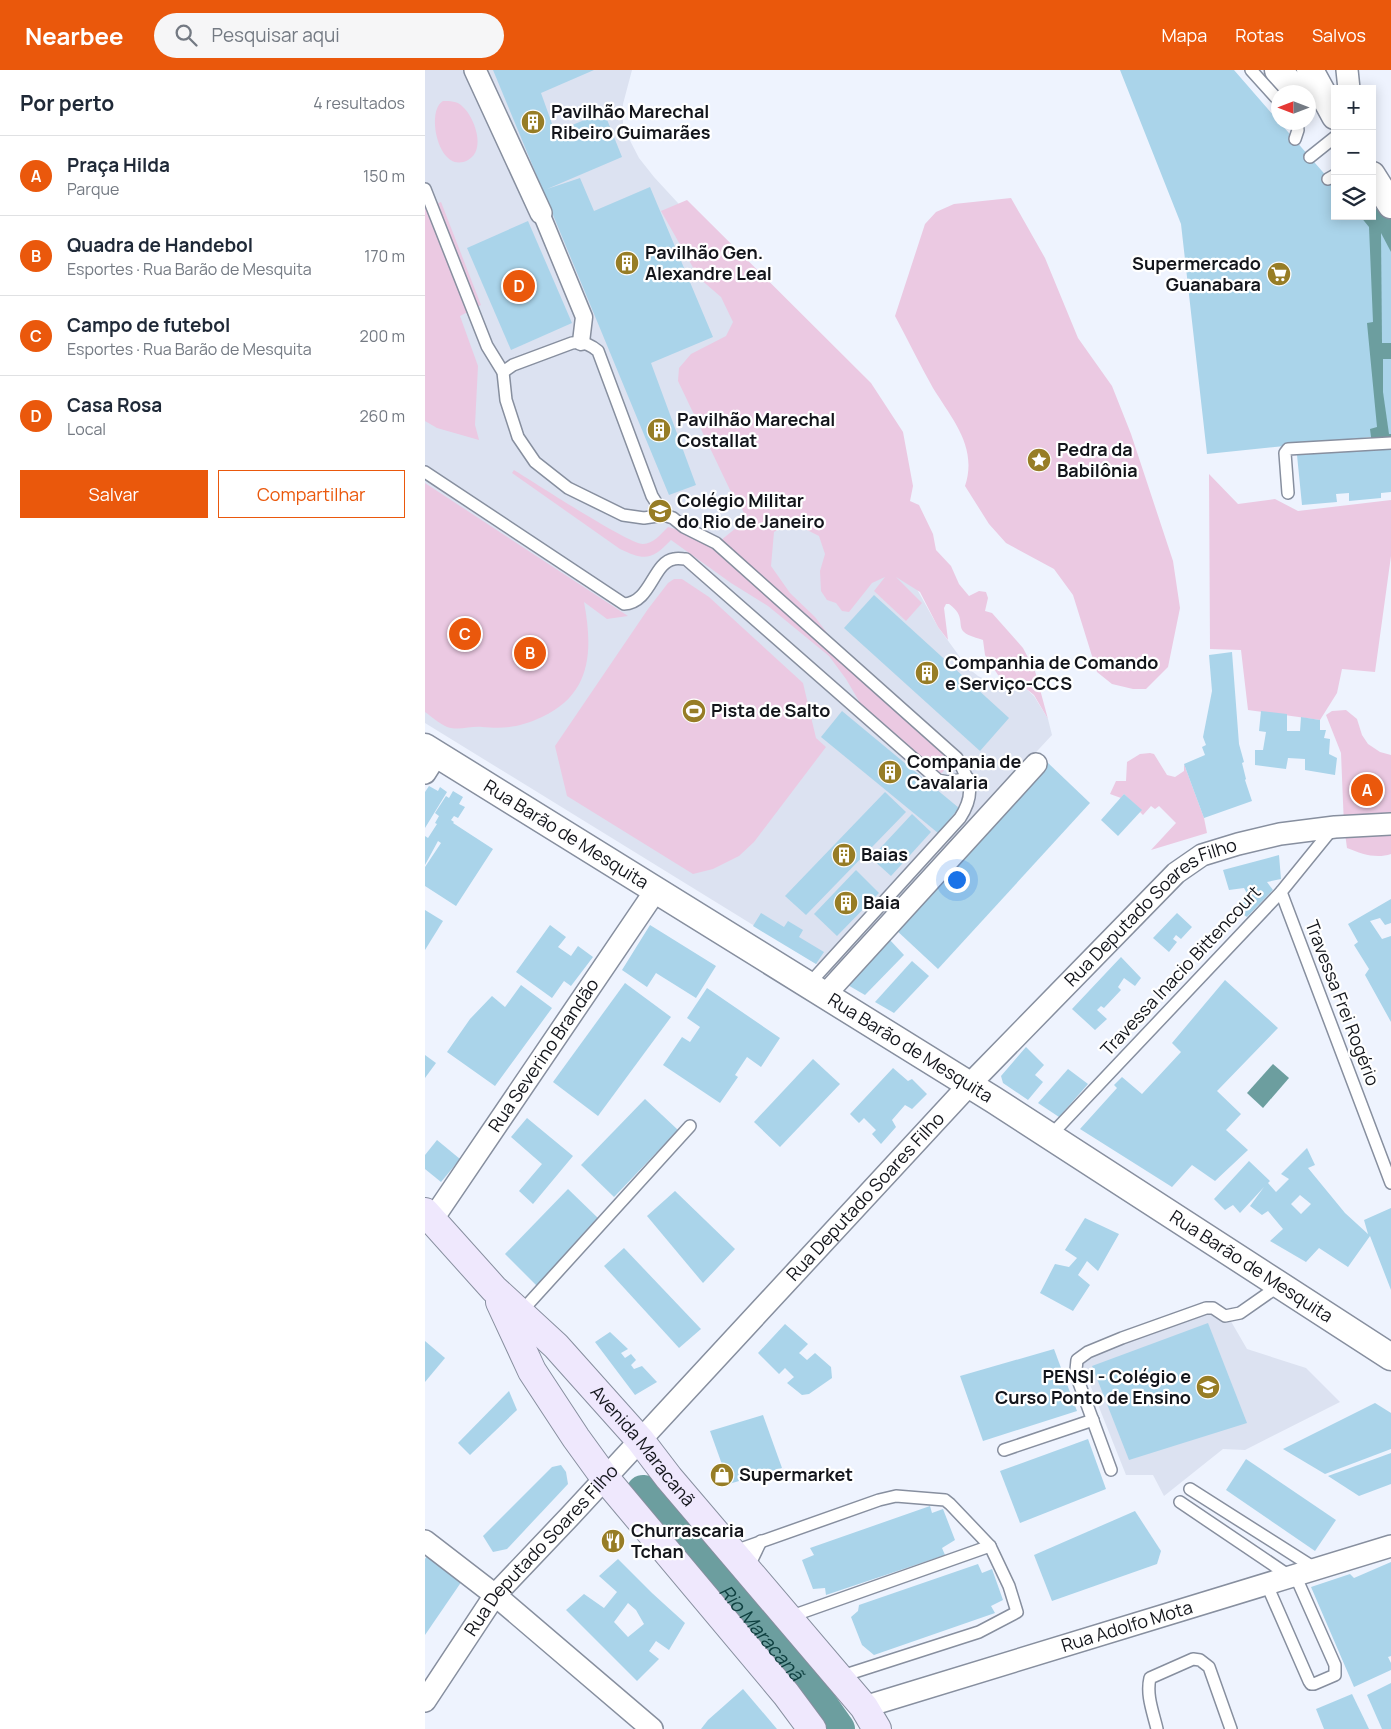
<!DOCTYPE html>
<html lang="pt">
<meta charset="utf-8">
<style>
body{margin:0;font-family:Manrope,sans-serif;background:#f6f6f7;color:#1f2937}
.controls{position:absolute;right:15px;top:15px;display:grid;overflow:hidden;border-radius:0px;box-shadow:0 2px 12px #0003}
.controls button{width:45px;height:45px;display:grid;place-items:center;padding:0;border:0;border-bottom:1px solid #e0e1e3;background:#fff;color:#1f2937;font:25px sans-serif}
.compass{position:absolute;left:846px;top:15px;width:45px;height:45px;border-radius:50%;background:#fff;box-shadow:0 2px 12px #0003;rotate:270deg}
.you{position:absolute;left:531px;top:809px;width:18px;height:18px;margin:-12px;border:4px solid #fff;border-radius:50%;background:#1a73e8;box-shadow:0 0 0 8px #1a73e833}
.badge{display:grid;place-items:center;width:32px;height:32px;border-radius:50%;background:#ea580c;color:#fff;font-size:16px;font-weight:700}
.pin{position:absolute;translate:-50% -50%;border:2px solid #fff;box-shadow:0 1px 5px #0006}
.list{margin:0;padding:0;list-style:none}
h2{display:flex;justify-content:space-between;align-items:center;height:65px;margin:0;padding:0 20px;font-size:21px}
h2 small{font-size:16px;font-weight:400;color:#747a83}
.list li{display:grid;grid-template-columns:32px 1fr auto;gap:15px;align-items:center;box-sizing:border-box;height:80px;padding:0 20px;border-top:1px solid #e0e1e3}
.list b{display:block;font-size:19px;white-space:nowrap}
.list p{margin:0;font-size:16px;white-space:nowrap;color:#747a83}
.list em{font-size:16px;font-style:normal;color:#747a83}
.actions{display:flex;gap:10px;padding:15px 20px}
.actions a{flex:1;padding:11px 0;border:1px solid #ea580c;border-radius:0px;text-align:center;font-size:18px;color:#ea580c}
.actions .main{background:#ea580c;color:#fff}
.icon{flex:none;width:28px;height:28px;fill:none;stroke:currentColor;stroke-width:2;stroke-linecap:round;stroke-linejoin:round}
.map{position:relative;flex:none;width:966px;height:1659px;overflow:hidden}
header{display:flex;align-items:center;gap:30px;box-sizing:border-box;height:70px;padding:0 25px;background:#ea580c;color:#fff}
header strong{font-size:24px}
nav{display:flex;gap:28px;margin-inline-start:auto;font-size:18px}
.search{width:350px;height:45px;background:#f6f6f7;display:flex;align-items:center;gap:12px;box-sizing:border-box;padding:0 18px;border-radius:28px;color:#747a83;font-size:19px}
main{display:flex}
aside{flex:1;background:#fff}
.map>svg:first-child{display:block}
.built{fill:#dce2f1}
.green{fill:#ebc9e2}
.water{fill:#6c9e9f}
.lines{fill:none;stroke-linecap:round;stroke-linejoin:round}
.river{stroke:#6c9e9f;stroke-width:34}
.building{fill:#aad4ea;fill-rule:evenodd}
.service-casing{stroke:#878f9f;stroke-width:14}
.pedestrian-casing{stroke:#878f9f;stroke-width:19}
.minor-casing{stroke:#878f9f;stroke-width:24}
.tertiary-casing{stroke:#878f9f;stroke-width:29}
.secondary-casing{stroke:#878f9f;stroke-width:30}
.service{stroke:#fff;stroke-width:11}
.pedestrian{stroke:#fff;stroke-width:16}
.minor{stroke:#fff;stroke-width:21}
.tertiary{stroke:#fff;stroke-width:26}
.secondary{stroke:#efe8fd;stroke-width:28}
.labels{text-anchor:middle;stroke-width:4.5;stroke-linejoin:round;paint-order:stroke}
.poi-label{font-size:18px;font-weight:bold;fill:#13151b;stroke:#fff;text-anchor:start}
.street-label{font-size:18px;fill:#13151b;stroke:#fff}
.water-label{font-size:19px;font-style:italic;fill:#0f4040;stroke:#fff}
</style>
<header>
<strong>Nearbee</strong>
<div class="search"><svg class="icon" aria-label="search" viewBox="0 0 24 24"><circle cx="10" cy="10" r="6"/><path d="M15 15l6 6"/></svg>Pesquisar aqui</div>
<nav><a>Mapa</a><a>Rotas</a><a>Salvos</a></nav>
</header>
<main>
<aside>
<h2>Por perto<small>4 resultados</small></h2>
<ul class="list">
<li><span class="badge">A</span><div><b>Praça Hilda</b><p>Parque</p></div><em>150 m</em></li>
<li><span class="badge">B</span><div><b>Quadra de Handebol</b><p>Esportes · Rua Barão de Mesquita</p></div><em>170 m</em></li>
<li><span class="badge">C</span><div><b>Campo de futebol</b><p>Esportes · Rua Barão de Mesquita</p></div><em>200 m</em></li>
<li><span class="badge">D</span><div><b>Casa Rosa</b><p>Local</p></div><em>260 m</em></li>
</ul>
<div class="actions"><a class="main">Salvar</a><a>Compartilhar</a></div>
</aside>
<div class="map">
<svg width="966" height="1659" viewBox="0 0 966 1659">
<rect width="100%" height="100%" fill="#eef3fe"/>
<g class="built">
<polygon points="0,0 207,0 198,34 198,57 214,88 229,107 264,145 478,494 513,557 543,598 553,606 564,611 588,612 599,617 609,626 623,649 627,665 406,903 0,653"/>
<polygon points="792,1235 800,1241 822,1279 881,1298 915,1332 820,1380 798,1379 739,1426 728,1405 701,1405 660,1302 650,1285 746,1248 760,1253 768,1244"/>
</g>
<g class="green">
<path d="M18 31C25 31 32 31 37 36 49 46 62 80 43 90 14 106 0 41 18 31Z"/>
<path d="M586 128 620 188 653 268 687 316 706 364 748 491 755 538 743 597 721 619H708L687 614 672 602 648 525 629 499 581 473 564 454 540 416C553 377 527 349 508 318 495 295 483 270 470 246L500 154 511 142 529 134Z"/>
<path d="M262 130 446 313 478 362 488 416 485 431 494 435 508 464 511 480 526 496 534 514 544 526 554 521 561 522 563 528 560 541 567 543 598 578 610 601 623 649 609 625 599 617 573 605 560 585 558 570C553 568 543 566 539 562 532 556 541 546 524 534H521L519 538 523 570 513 557 495 522 471 507 497 533 481 551 449 521 460 507 447 513 424 542 417 541 411 533 402 530 396 521 395 501 400 484 394 466 366 452 349 462 346 496 365 523 390 547 405 567 531 683 517 703 509 701 441 643 421 609 404 586 343 536 306 513 246 470C227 490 220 491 195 479L87 403 89 400C107 411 205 475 218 474 228 474 236 464 243 457L295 471 322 449 310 425 305 420 253 311 254 298 266 284 301 266 308 252 296 227 274 208 236 141Z"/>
<polygon points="16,132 56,235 35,246 53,296 50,355 54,370 12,358 0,351 0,138"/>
<polygon points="784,404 813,434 850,429 873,441 966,430 966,486 950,602 917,599 912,623 895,650 823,640 816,580 785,579"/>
<path d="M0 413 203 546 182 549 159 532C168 580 167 624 117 647 95 657 81 659 57 657 47 656 36 660 26 658 18 657 7 647 0 642Z"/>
<polygon points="249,509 257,509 284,527 378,613 391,668 401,677 329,772 314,786 288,799 268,804 142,726 130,676 223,539 243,513"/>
<path d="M921 640 932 649 937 665 943 674 955 682 966 685V784C951 789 937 784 922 778L919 756 916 683 901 645 907 641Z"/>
<polygon points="725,683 729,684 742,705 750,707 759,701 759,694 779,748 782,763 726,780 751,753 734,736 730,739 726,736 718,745 715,742 716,740 699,724 696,728 685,724 691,711 701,711 702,692 715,684"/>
</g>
<polygon class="water" points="848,994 864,1008 838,1038 822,1023"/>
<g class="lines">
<g class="river">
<polyline points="951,156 952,306 960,358"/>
<path id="s1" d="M218 1422 389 1625 413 1659"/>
</g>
</g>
<g class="building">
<polygon points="68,0 169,0 116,23 130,62 179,42 197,87 122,119 155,108 169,141 225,117 288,267 226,293 271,415 244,425"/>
<polygon points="695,0 809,0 910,116 910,146 935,146 944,157 948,252 942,253 952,357 945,359 946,367 782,384 756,154"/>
<polygon points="103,151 147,253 86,280 42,178"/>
<polygon points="956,163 966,182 966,273 957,273"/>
<polygon points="958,289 966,289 966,364 964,364 958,322"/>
<polygon points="966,376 966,422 956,423 956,428 924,431 924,423 911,424 912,432 877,435 872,385"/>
<polygon points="449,525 584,648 555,681 419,558"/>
<polygon points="807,582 814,674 819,692 817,693 821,709 820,710 827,731 779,748 759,694 780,685 777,677 781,675 778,667 787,621 784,585"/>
<polygon points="417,641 534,738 513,763 396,667"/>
<polygon points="836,641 862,644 862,661 875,661 876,647 895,650 895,660 901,660 899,668 905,669 904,684 912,688 910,705 880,700 880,689 863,688 861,699 830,695 830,680 838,680 841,662 834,661"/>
<polygon points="622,692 665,733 513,899 470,859"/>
<polygon points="4,716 13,721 15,717 22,722 0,758 0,722"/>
<polygon points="28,721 38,727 34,734 40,737 33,748 29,746 26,750 29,752 28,753 68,779 31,836 0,816 0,797 16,773 13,771 0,795 0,766 3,768 12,754 10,753 14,746 10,743 21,726 24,728"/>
<polygon points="460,722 481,742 381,845 360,826"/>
<polygon points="699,724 717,740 693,766 676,750"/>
<polygon points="487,744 506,762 466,806 446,788"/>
<polygon points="854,785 856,809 842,812 848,820 822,847 813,841 823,825 819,818 804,820 798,800"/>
<polygon points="431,800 454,823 412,866 389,844"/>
<polygon points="966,829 966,853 960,855 955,848 945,851 957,869 966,866 966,952 940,905 944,899 929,875 933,872 923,854"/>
<polygon points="0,840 18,851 0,880"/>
<polygon points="336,843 359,857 363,851 378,860 374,867 399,882 391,894 328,856"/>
<polygon points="752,843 767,857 756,869 751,865 748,869 752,872 744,882 728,868"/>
<polygon points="125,855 141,867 133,877 146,886 153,876 168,887 146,916 139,911 127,928 91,902"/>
<polygon points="225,855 291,896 271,928 231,903 222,917 197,900"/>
<polygon points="464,869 479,885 440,925 421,914"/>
<polygon points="696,887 716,908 710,916 699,908 693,917 696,920 679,938 676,936 672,940 682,949 670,960 647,939"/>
<polygon points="487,891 504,906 469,943 450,932"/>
<polygon points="800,910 853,958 792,1021 816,1044 801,1060 823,1080 790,1111 767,1095 747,1117 655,1059 692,1018 689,1015 697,1007 717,1024 756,982 747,973"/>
<polygon points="200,913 246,947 173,1046 128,1012"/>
<polygon points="96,915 127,938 70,1016 22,982 45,949 67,926 80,937"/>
<polygon points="282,918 355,968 336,997 322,987 310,1005 313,1007 295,1033 238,995 257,967 265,972 275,957 262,948"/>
<polygon points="601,977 619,995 610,1005 618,1012 603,1030 578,1013 576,1006"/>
<polygon points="0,985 11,993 0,1008"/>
<polygon points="388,989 415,1014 355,1077 329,1052"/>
<polygon points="468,998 483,1011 487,1009 502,1024 487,1039 480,1035 467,1050 471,1057 456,1074 447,1064 451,1060 439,1048 434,1053 425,1044"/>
<polygon points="643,999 663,1014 634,1047 613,1033"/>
<polygon points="220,1029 253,1060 189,1127 156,1095"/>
<polygon points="102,1048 148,1086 108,1134 94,1121 117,1094 86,1067"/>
<polygon points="12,1070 35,1089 16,1112 0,1099 0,1085"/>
<path d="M882 1078 890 1095 883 1098 920 1143 943 1164 939 1150 966 1138V1220L945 1166 923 1197 894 1178 881 1192 845 1171 858 1159 843 1141 837 1145 825 1136 839 1117 815 1143 808 1135 800 1140 789 1129 824 1091 845 1111 843 1113 851 1122 864 1109 856 1104ZM875 1125 886 1134 876 1144 866 1134Z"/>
<polygon points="143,1119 176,1151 113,1217 80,1184"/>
<polygon points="250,1121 310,1179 278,1213 222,1146"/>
<polygon points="660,1148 694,1164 673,1201 662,1191 653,1205 665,1215 648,1241 615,1223 630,1194 644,1197 652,1188 640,1180"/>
<polygon points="199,1178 276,1259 254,1278 179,1196"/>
<polygon points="783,1253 822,1353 704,1390 667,1296"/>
<polygon points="360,1254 383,1274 374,1283 382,1290 390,1283 406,1297 407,1308 384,1324 377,1325 362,1313 369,1307 360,1298 354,1304 333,1283"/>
<polygon points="185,1262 203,1279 196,1283 200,1288 206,1284 211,1290 206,1295 209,1299 217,1296 232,1312 210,1325 170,1272"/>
<polygon points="0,1271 20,1288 0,1312"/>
<polygon points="629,1279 652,1341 558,1371 535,1306"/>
<polygon points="84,1321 92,1340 45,1385 33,1373"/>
<polygon points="950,1333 966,1343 966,1379 900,1404 858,1379"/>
<polygon points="338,1345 357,1398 304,1414 285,1361"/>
<polygon points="663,1369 681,1419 595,1453 575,1401"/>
<polygon points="966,1383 966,1414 934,1426 903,1406"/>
<polygon points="821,1389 911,1450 890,1481 801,1420"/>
<polygon points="136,1395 141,1402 143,1414 82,1479 68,1482 58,1466 127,1397"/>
<polygon points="505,1436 507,1443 518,1439 530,1470 517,1478 520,1485 401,1525 400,1518 388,1519 377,1490 389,1485 385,1478"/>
<polygon points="710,1441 736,1481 732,1494 627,1531 609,1485"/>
<polygon points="3,1484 39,1508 0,1565 0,1489"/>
<path d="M193 1489 227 1523 260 1553 244 1580 231 1571 224 1581 234 1589 212 1611 141 1540 159 1524 179 1538 192 1522 174 1506ZM203 1533 211 1540 219 1554 203 1567 189 1552Z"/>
<polygon points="966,1492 966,1586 963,1587 966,1593 966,1600 929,1617 886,1517 925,1504 929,1508"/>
<polygon points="553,1494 557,1503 567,1499 578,1530 566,1536 570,1543 449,1585 437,1575 426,1547 433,1541 434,1535"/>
<polygon points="966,1613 966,1659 957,1659 942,1625"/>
<polygon points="318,1619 352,1659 276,1659 283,1650"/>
<polygon points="927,1624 944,1659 899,1659 891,1639"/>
</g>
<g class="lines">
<g class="service-casing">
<g id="service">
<polyline points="826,0 854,31"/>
<polyline points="870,69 873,60 872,52"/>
<polyline points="885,87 910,67"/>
<polyline points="903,109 910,105"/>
<path d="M0 119 62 276 78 302 81 330 93 367 110 392 143 418 198 445 219 448 239 445 248 448 259 457 291 473 532 688C545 712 551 723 535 748L383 915"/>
<path d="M78 302 88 295 147 273C157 271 165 274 173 281L227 426 239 445"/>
<path d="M0 402 199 534C226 533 228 492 249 489 253 488 257 489 261 489L513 710 523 712 543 708"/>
<polyline points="863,423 860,383 863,379 966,373"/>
<polyline points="856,822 966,1113"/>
<polyline points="625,1066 856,822 908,758"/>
<polyline points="95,1243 265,1056"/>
<polyline points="579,1380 668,1350"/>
<polyline points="686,1400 653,1310 651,1300 652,1290 663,1282 697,1268 781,1238 788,1238 800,1246 815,1243 855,1215"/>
<polyline points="765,1419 891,1499"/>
<polyline points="755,1432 866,1507"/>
<polyline points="307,1482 454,1430 471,1426 520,1430 525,1434 565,1476 584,1516 592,1542 554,1562 414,1607"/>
<polyline points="322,1500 336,1471"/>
<polyline points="842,1515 884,1611 886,1614 889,1614 910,1605 910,1595 870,1505"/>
<polyline points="364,1547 565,1476"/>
<path d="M732 1659C728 1642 721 1625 725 1608L768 1589 775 1590 784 1597 806 1659"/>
</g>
</g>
<g class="pedestrian-casing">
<polyline id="pedestrian" points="116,143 159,247 156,272"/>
</g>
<g class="minor-casing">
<g id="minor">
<polyline points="50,0 116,143"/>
<polyline points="922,0 924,19"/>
<polyline points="0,703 12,684"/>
<polyline points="400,925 611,694"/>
<path id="s2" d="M7 1150 231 820"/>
<polyline points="0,1471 70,1525 227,1659"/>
<path id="s3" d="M0 1631 70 1525 146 1445 544 1015 751 803 777 785 813 774 855 764 910 757 966 754"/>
<path id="s4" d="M439 1637 966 1476"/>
</g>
</g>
<g class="tertiary-casing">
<g id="tertiary">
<polyline points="853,0 873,22"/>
<polyline points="885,0 910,46"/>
<polyline points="947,105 966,135"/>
<path id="s5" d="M0 677 569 1030 966 1287"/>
</g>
</g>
<g class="secondary-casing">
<g id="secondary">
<path id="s6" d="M0 1142 69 1219 131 1276 215 1370 244 1408 439 1637 452 1659"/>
<polyline points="75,1232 107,1301 151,1368 180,1408 361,1624 387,1659"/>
</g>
</g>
<use href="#service" class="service"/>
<use href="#pedestrian" class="pedestrian"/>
<use href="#minor" class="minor"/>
<use href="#tertiary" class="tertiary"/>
<use href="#secondary" class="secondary"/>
</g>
<defs>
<g id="building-disc" transform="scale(1.25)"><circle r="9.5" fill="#977d26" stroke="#fff"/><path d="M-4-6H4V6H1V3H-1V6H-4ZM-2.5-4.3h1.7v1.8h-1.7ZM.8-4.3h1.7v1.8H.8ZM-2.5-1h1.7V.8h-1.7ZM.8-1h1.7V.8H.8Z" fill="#fff"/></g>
<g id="supermarket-disc" transform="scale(1.25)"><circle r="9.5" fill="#977d26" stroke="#fff"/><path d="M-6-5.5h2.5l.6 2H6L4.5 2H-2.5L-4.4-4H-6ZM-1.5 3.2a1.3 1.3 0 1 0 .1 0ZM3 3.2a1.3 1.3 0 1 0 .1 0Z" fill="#fff"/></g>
<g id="sight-disc" transform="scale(1.25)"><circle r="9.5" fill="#977d26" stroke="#fff"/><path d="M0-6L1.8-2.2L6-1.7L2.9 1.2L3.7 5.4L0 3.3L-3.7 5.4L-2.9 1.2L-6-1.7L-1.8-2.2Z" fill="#fff"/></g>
<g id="school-disc" transform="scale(1.25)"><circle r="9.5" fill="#977d26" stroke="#fff"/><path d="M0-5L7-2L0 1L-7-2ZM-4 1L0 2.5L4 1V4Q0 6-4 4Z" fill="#fff"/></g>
<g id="stadium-disc" transform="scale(1.25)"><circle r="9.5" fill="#977d26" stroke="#fff"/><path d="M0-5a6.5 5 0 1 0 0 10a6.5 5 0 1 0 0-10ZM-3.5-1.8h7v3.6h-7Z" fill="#fff"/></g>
<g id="shop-disc" transform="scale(1.25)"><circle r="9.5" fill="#977d26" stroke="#fff"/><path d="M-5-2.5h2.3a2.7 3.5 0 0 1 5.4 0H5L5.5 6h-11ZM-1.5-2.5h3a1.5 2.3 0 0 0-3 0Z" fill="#fff"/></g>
<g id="restaurant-disc" transform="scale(1.25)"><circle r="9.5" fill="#977d26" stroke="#fff"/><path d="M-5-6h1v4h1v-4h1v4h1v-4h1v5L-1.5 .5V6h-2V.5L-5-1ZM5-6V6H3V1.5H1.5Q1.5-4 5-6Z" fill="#fff"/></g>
</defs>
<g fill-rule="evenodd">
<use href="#building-disc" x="108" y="52"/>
<use href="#building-disc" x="202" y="193"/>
<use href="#supermarket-disc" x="854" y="204"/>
<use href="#building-disc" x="234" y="360"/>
<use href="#sight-disc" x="614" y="390"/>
<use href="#school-disc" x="235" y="441"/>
<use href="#building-disc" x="502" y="603"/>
<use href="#stadium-disc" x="269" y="641"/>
<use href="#building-disc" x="465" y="702"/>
<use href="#building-disc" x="419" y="785"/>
<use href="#building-disc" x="421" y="833"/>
<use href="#school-disc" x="783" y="1317"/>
<use href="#shop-disc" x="297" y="1405"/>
<use href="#restaurant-disc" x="188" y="1471"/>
</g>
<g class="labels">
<g class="poi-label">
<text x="126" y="48">Pavilhão Marechal<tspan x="126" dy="21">Ribeiro Guimarães</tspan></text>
<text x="220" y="189">Pavilhão Gen.<tspan x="220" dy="21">Alexandre Leal</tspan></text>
<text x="836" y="200" text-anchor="end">Supermercado<tspan x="836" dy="21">Guanabara</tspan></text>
<text x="252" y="356">Pavilhão Marechal<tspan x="252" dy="21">Costallat</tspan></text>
<text x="632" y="386">Pedra da<tspan x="632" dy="21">Babilônia</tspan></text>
<text x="252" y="437">Colégio Militar<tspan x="252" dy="21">do Rio de Janeiro</tspan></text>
<text x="520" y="599">Companhia de Comando<tspan x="520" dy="21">e Serviço-CCS</tspan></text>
<text x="286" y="647">Pista de Salto</text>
<text x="482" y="698">Compania de<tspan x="482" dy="21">Cavalaria</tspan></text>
<text x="436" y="791">Baias</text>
<text x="438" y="839">Baia</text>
<text x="766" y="1313" text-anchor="end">PENSI - Colégio e<tspan x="766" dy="21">Curso Ponto de Ensino</tspan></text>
<text x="314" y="1411">Supermarket</text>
<text x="206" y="1467">Churrascaria<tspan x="206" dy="21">Tchan</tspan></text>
</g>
<g class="street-label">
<text dy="6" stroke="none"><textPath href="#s5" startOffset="166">Rua Barão de Mesquita</textPath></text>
<text dy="6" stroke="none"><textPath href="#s3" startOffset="1076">Rua Deputado Soares Filho</textPath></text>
<text transform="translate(756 901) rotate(-47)" y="6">Travessa Inacio Bittencourt</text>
<text transform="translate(917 933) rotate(69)" y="6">Travessa Frei Rogério</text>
<text dy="6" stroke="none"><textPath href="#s5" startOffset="571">Rua Barão de Mesquita</textPath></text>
<text dy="6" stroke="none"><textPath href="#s2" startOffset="199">Rua Severino Brandão</textPath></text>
<text dy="6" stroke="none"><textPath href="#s3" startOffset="671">Rua Deputado Soares Filho</textPath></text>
<text dy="6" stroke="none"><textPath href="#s5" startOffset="976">Rua Barão de Mesquita</textPath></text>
<text dy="6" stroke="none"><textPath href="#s6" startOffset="320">Avenida Maracanã</textPath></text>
<text dy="6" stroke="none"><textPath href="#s3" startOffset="191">Rua Deputado Soares Filho</textPath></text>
<text dy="6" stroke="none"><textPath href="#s4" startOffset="275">Rua Adolfo Mota</textPath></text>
</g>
<g class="water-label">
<text dy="7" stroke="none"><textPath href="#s1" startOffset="184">Rio Maracanã</textPath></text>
</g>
</g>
</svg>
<div class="controls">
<button>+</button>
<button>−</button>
<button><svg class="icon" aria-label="layers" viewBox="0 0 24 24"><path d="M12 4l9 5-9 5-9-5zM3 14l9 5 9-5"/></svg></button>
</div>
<svg class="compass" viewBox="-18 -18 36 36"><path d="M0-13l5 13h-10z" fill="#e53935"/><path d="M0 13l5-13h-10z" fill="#747a83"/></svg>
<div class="you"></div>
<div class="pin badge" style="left:942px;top:720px">A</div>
<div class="pin badge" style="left:105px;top:583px">B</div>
<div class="pin badge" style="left:40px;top:564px">C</div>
<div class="pin badge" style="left:94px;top:216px">D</div>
</div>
</main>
